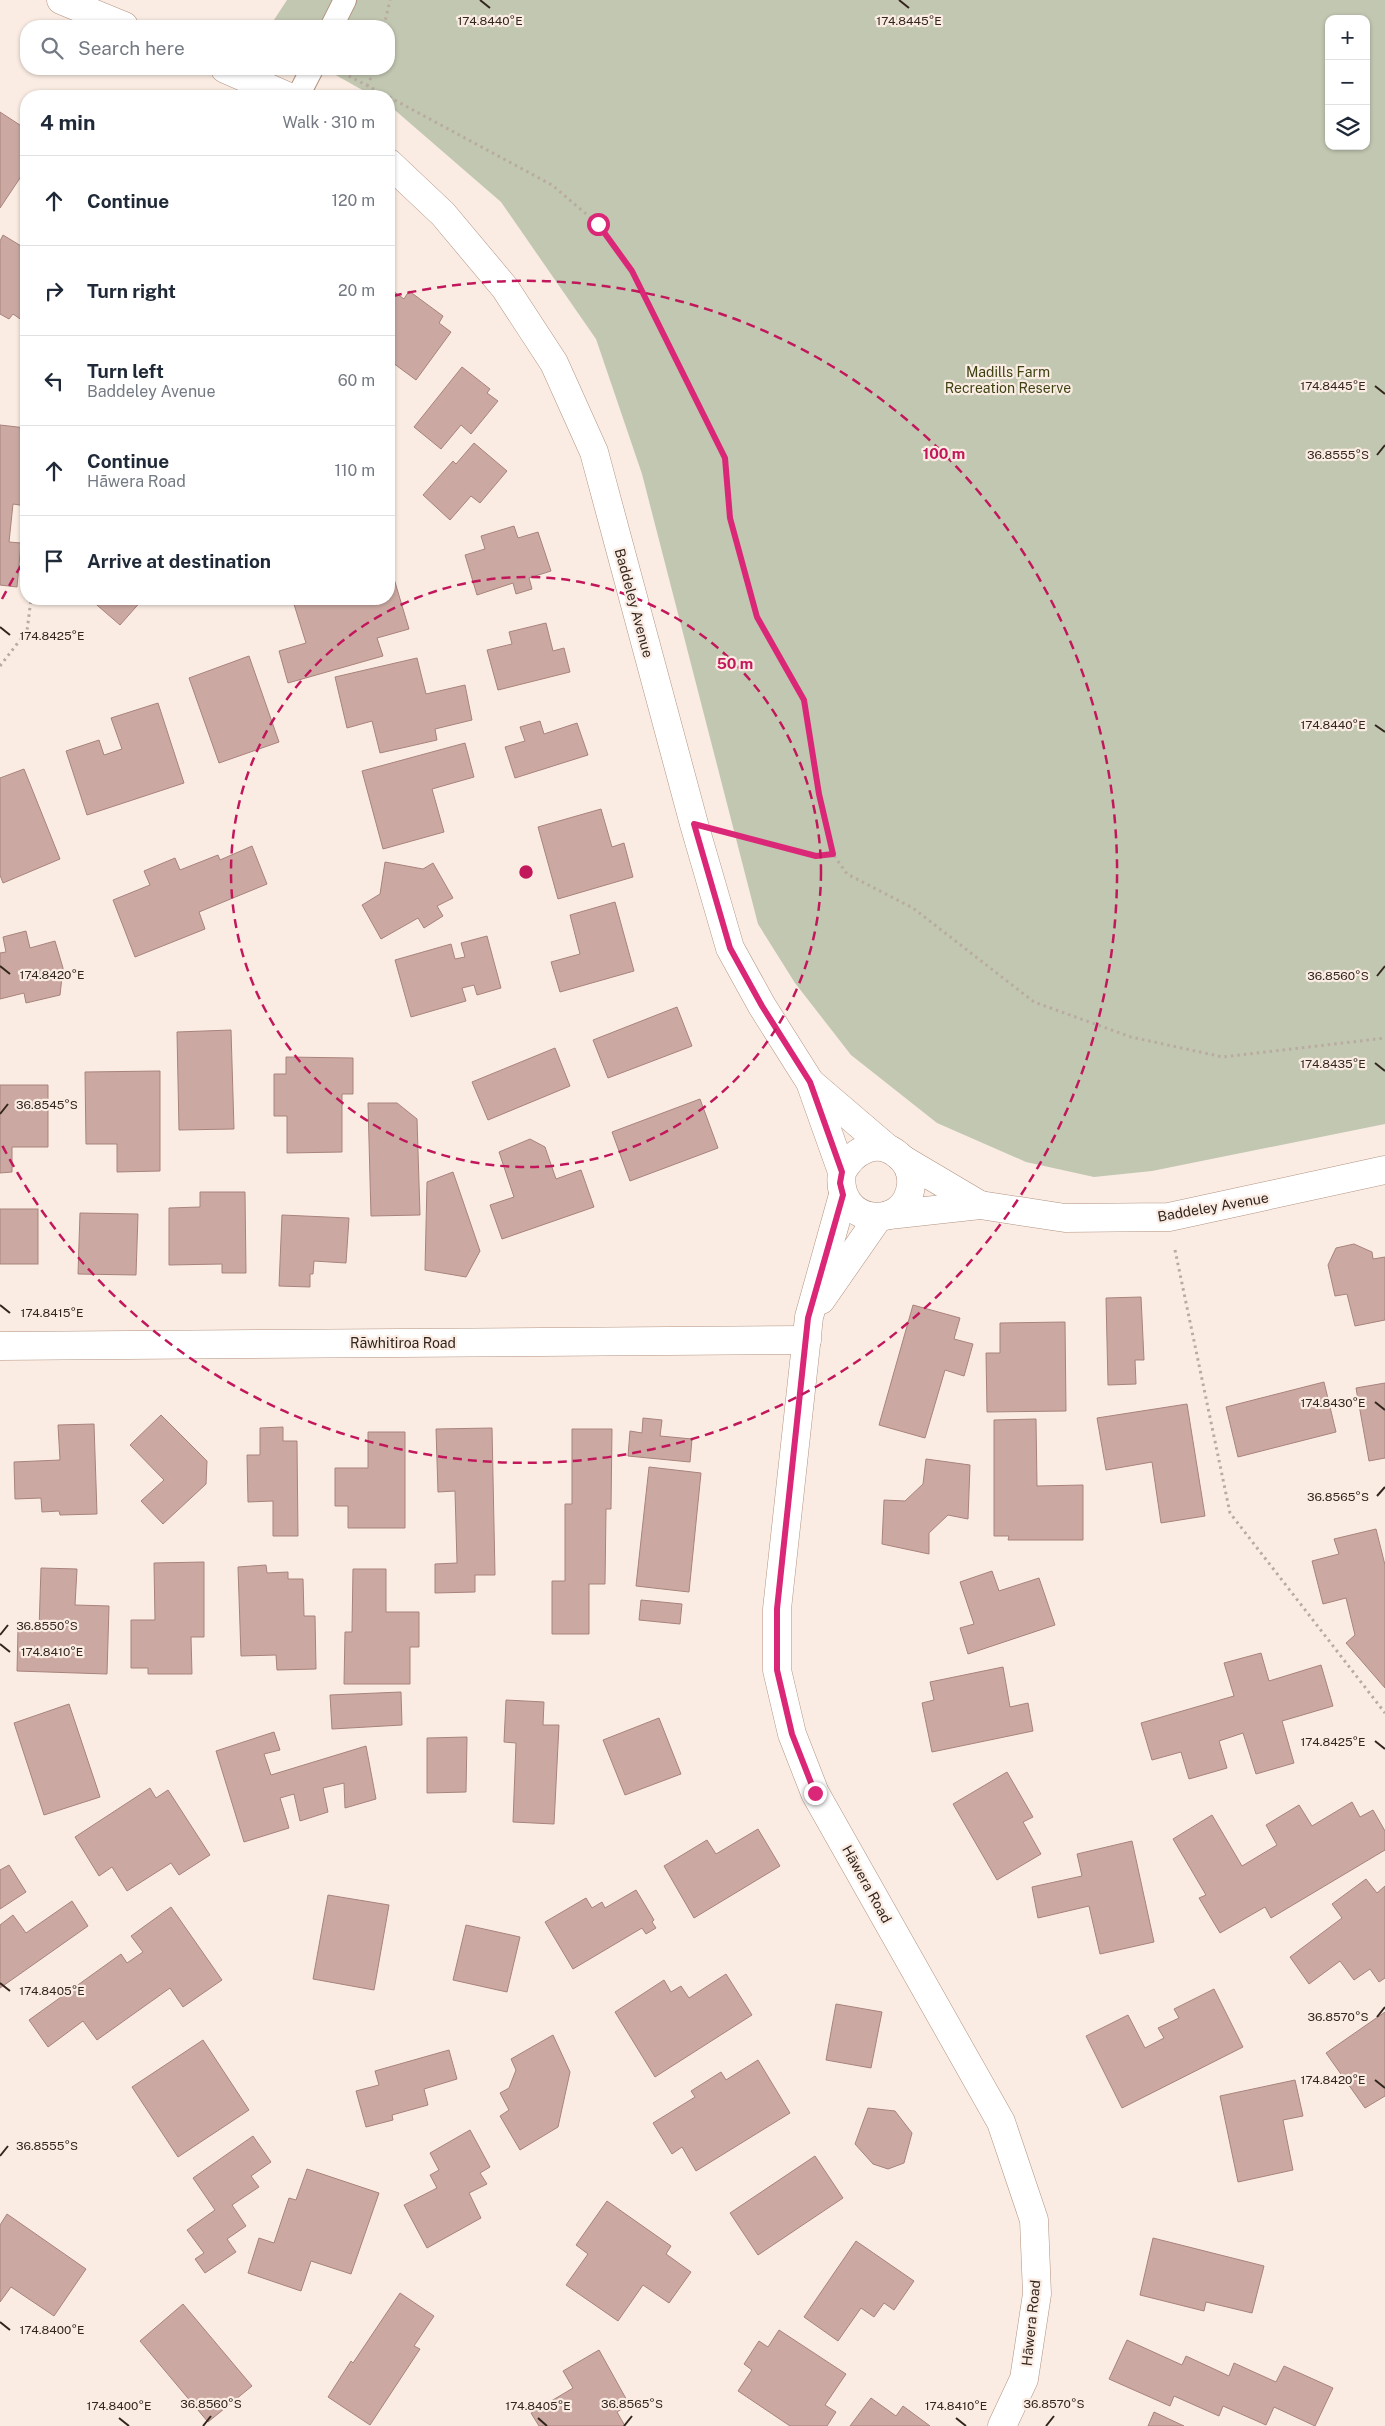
<!DOCTYPE html>
<meta charset="utf-8">
<style>
body{margin:0;font-family:"Public Sans",sans-serif;background:#f2f2f3;color:#1f2937}
.controls{position:absolute;right:15px;top:15px;display:grid;overflow:hidden;border-radius:10px;box-shadow:0 1px 4px #0004}
.controls button{width:45px;height:45px;display:grid;place-items:center;padding:0;border:0;border-bottom:1px solid #e0e1e3;background:#fff;color:#1f2937;font:25px sans-serif}
.stop{position:absolute;width:15px;height:15px;margin:-11px;border:4px solid #db2777;border-radius:50%;background:#fff}
.stop.end{background:#db2777;border-color:#fff;box-shadow:0 1px 5px #0008}
.list{margin:0;padding:0;list-style:none}
h2{display:flex;justify-content:space-between;align-items:center;height:65px;margin:0;padding:0 20px;font-size:21px}
h2 small{font-size:16px;font-weight:400;color:#747a83}
.list li{display:grid;grid-template-columns:32px 1fr auto;gap:15px;align-items:center;box-sizing:border-box;height:90px;padding:0 20px;border-top:1px solid #e0e1e3}
.list b{display:block;font-size:19px;white-space:nowrap}
.list p{margin:0;font-size:16px;white-space:nowrap;color:#747a83}
.list em{font-size:16px;font-style:normal;color:#747a83}
.icon{flex:none;width:28px;height:28px;fill:none;stroke:currentColor;stroke-width:2;stroke-linecap:round;stroke-linejoin:round}
.map{position:relative;flex:none;width:1385px;height:2426px;overflow:hidden}
.search{position:absolute;background:#fff;box-shadow:0 1px 4px #0004;left:20px;top:20px;width:375px;height:55px;display:flex;align-items:center;gap:12px;box-sizing:border-box;padding:0 18px;border-radius:20px;color:#747a83;font-size:19px}
.panel{position:absolute;background:#fff;box-shadow:0 1px 4px #0004;left:20px;top:90px;width:375px;height:515px;border-radius:20px}
.map>svg:first-child{display:block}
.green{fill:#c2c7b1;fill-rule:evenodd}
.building{fill:#cba9a2;stroke:#a8837c}
.lines{fill:none;stroke-linecap:round;stroke-linejoin:round}
.service-casing{stroke:#b39380;stroke-width:24}
.minor-casing{stroke:#b39380;stroke-width:29}
.tertiary-casing{stroke:#b39380;stroke-width:29}
.path{stroke:#b9aba2;stroke-width:3;stroke-dasharray:2.5 4;stroke-linecap:butt}
.service{stroke:#fff;stroke-width:22}
.minor{stroke:#fff;stroke-width:28}
.tertiary{stroke:#fff;stroke-width:28}
.route{stroke:#db2777;stroke-width:6}
.ticks{fill:none;stroke:#32251d;stroke-width:2}
.ring{fill:none;stroke:#c2185b;stroke-width:2.5;stroke-dasharray:9 6}
.labels{text-anchor:middle;stroke-width:4.5;stroke-linejoin:round;paint-order:stroke}
.park-label{font-size:14px;fill:#3c4311;stroke:#faece3}
.street-label{font-size:14px;fill:#32251d;stroke:#faece3}
.ticks-label{font-size:12px;text-anchor:middle;fill:#32251d;stroke:#faece3;stroke-width:4.5;stroke-linejoin:round;paint-order:stroke}
.centre{fill:#c2185b;stroke:#faece3;stroke-width:2.5}
.ring-label{font-size:15px;text-anchor:middle;font-weight:bold;fill:#c2185b;stroke:#faece3;stroke-width:4.5;stroke-linejoin:round;paint-order:stroke}
</style>
<div class="map">
<svg width="1385" height="2426" viewBox="0 0 1385 2426">
<rect width="100%" height="100%" fill="#faece3"/>
<path class="green" d="M287 0H1385V1124L1152 1171 1094 1177 1026 1162 937 1123 851 1055 795 983 758 924 642 474 596 339 501 202 389 105V96H373L325 69H389V26H270ZM1329 19H1366V146H1329Z"/>
<g class="building">
<polygon points="0,112 26,129 26,169 0,208"/>
<polygon points="3,235 26,249 26,323 13,314 9,319 0,314 0,241"/>
<polygon points="389,288 404,299 409,291 443,316 439,323 451,332 416,380 389,360"/>
<polygon points="462,367 490,389 487,393 498,401 471,434 461,425 441,449 414,427"/>
<polygon points="0,425 26,428 26,506 13,504 9,542 21,543 17,587 0,585"/>
<polygon points="474,443 507,471 480,503 471,496 450,520 423,495 453,461 456,464"/>
<polygon points="514,526 518,538 538,532 551,571 529,578 532,589 516,594 513,583 477,595 465,555 485,549 481,536"/>
<polygon points="389,562 409,629 377,638 383,656 288,683 279,651 306,643 293,601 300,599 389,599"/>
<polygon points="90,599 143,599 120,625"/>
<polygon points="546,623 553,651 564,648 570,672 498,690 487,650 512,644 509,632"/>
<polygon points="249,656 279,742 219,763 189,678"/>
<polygon points="417,658 426,694 465,685 472,720 435,729 437,740 380,753 372,721 347,728 335,677"/>
<polygon points="158,703 184,783 87,815 66,751 99,740 104,755 122,749 111,718"/>
<polygon points="540,721 544,734 577,723 588,755 515,778 505,747 525,741 520,727"/>
<polygon points="465,743 474,777 432,789 444,832 383,849 362,771"/>
<polygon points="24,769 60,859 3,883 0,875 0,778"/>
<polygon points="601,809 612,847 624,843 633,877 558,899 538,827"/>
<polygon points="252,846 267,884 199,912 205,929 135,957 113,900 150,885 144,871 175,858 180,870 218,855 220,860"/>
<polygon points="385,862 423,869 433,863 453,898 437,906 443,916 424,928 418,918 381,939 362,905 380,894"/>
<polygon points="615,902 634,971 560,992 551,962 580,954 570,915"/>
<polygon points="26,931 30,948 55,941 63,968 60,995 26,1003 24,993 0,999 0,953 6,952 3,937"/>
<polygon points="487,936 501,988 477,995 474,985 462,988 466,1001 411,1017 395,960 451,944 455,959 465,957 461,943"/>
<polygon points="677,1007 692,1046 608,1078 593,1040"/>
<polygon points="231,1030 234,1129 179,1130 177,1032"/>
<polygon points="555,1048 570,1086 488,1120 472,1082"/>
<polygon points="286,1057 353,1058 353,1094 342,1094 342,1152 287,1153 287,1116 274,1116 274,1074 286,1074"/>
<polygon points="160,1071 160,1171 117,1172 117,1144 86,1144 85,1072"/>
<polygon points="0,1085 48,1085 48,1147 12,1147 12,1172 0,1173"/>
<polygon points="700,1099 718,1148 630,1181 612,1132"/>
<polygon points="368,1103 397,1103 417,1119 420,1215 371,1216"/>
<polygon points="530,1139 545,1147 556,1179 581,1170 594,1207 502,1239 490,1205 514,1197 499,1152"/>
<polygon points="453,1172 480,1251 466,1277 425,1270 427,1182"/>
<polygon points="200,1192 245,1192 246,1273 222,1273 222,1264 169,1265 169,1208 200,1207"/>
<rect x="0" y="1209" width="38" height="55"/>
<polygon points="80,1213 138,1214 136,1275 78,1274"/>
<polygon points="282,1215 349,1218 346,1263 314,1261 313,1274 310,1274 310,1287 279,1286"/>
<polygon points="1354,1244 1372,1252 1373,1259 1385,1257 1385,1320 1355,1326 1347,1294 1335,1296 1328,1265 1336,1248"/>
<polygon points="1141,1297 1144,1360 1135,1360 1136,1384 1108,1385 1106,1298"/>
<polygon points="913,1305 960,1318 954,1339 973,1344 964,1376 945,1370 925,1438 879,1425"/>
<polygon points="1065,1322 1066,1411 987,1412 986,1353 1000,1353 1000,1323"/>
<polygon points="1324,1382 1336,1432 1238,1457 1226,1407"/>
<polygon points="1385,1383 1385,1458 1369,1461 1356,1388"/>
<polygon points="1187,1404 1205,1516 1161,1523 1152,1462 1106,1470 1097,1418"/>
<polygon points="161,1415 207,1461 206,1484 163,1524 141,1501 164,1480 130,1445"/>
<polygon points="643,1418 662,1420 660,1436 692,1439 690,1462 628,1456 630,1431 642,1433"/>
<polygon points="1036,1419 1037,1486 1083,1485 1083,1540 1008,1540 1009,1536 994,1536 994,1420"/>
<polygon points="94,1424 97,1514 60,1515 59,1511 42,1512 41,1498 15,1499 14,1462 60,1460 58,1425"/>
<polygon points="283,1427 283,1441 297,1441 298,1536 273,1536 273,1501 248,1502 247,1455 260,1455 260,1428"/>
<polygon points="492,1428 495,1575 475,1575 475,1592 435,1593 435,1564 457,1563 455,1491 438,1492 436,1429"/>
<polygon points="572,1429 612,1429 611,1509 606,1509 605,1584 589,1584 589,1634 552,1634 552,1581 565,1581 565,1504 572,1504"/>
<polygon points="368,1432 405,1432 405,1528 348,1528 348,1506 335,1506 335,1468 368,1468"/>
<polygon points="926,1459 970,1465 968,1519 948,1515 929,1533 929,1554 882,1544 884,1500 905,1501 923,1484"/>
<polygon points="649,1467 701,1473 689,1592 636,1586"/>
<polygon points="1376,1529 1385,1565 1385,1688 1346,1643 1355,1635 1346,1598 1323,1604 1312,1561 1339,1554 1334,1539"/>
<polygon points="204,1562 204,1637 191,1637 192,1674 148,1674 148,1668 131,1668 131,1620 155,1620 154,1563"/>
<polygon points="266,1565 267,1573 288,1572 288,1579 303,1579 304,1616 315,1616 316,1669 277,1670 276,1655 241,1656 238,1567"/>
<polygon points="41,1568 77,1569 75,1605 109,1606 107,1674 17,1671 18,1630 39,1630"/>
<polygon points="353,1569 386,1569 386,1612 419,1612 419,1647 410,1647 410,1684 344,1684 345,1632 352,1632"/>
<polygon points="992,1571 999,1591 1039,1578 1055,1625 968,1654 960,1628 974,1624 960,1582"/>
<polygon points="641,1600 682,1604 680,1624 639,1620"/>
<polygon points="1261,1653 1269,1681 1321,1665 1333,1706 1282,1721 1294,1763 1256,1774 1243,1733 1219,1741 1227,1768 1189,1779 1181,1752 1152,1760 1141,1723 1234,1696 1224,1663"/>
<polygon points="1003,1667 1010,1707 1028,1703 1033,1731 932,1752 922,1703 934,1700 930,1682"/>
<polygon points="401,1692 402,1725 332,1729 330,1695"/>
<polygon points="506,1700 544,1702 543,1725 559,1725 554,1824 513,1822 516,1743 504,1742"/>
<polygon points="69,1704 100,1797 44,1815 14,1723"/>
<polygon points="659,1718 681,1774 625,1795 603,1740"/>
<polygon points="274,1732 280,1750 264,1754 271,1775 366,1746 376,1799 345,1808 344,1783 323,1788 328,1812 300,1821 294,1794 280,1798 289,1828 244,1842 216,1751"/>
<polygon points="467,1737 466,1792 427,1793 427,1738"/>
<polygon points="1007,1772 1033,1817 1023,1822 1041,1854 997,1880 953,1804"/>
<polygon points="150,1788 156,1798 168,1790 210,1855 179,1875 171,1863 127,1891 112,1867 99,1876 75,1837"/>
<polygon points="1352,1802 1360,1817 1373,1810 1385,1831 1385,1850 1271,1918 1265,1907 1220,1933 1199,1898 1206,1895 1173,1839 1212,1815 1242,1866 1277,1845 1266,1825 1299,1805 1312,1826"/>
<polygon points="758,1829 780,1866 694,1918 664,1866 707,1840 716,1854"/>
<polygon points="1132,1841 1154,1942 1100,1954 1089,1906 1038,1918 1032,1887 1082,1876 1077,1854"/>
<polygon points="9,1865 26,1892 0,1909 0,1870"/>
<polygon points="1366,1879 1377,1893 1385,1886 1385,1978 1379,1982 1370,1969 1354,1980 1340,1961 1309,1984 1290,1957 1342,1918 1332,1904"/>
<polygon points="636,1890 654,1920 652,1922 656,1928 646,1934 642,1928 573,1969 545,1922 586,1898 592,1908 602,1902 605,1908"/>
<polygon points="328,1895 389,1905 374,1990 313,1979"/>
<polygon points="72,1901 88,1926 0,1988 0,1925 13,1915 26,1933"/>
<polygon points="171,1907 222,1980 183,2007 170,1988 97,2040 83,2021 48,2047 29,2020 121,1954 127,1963 143,1952 131,1936"/>
<polygon points="466,1925 520,1937 507,1992 453,1980"/>
<polygon points="726,1974 752,2015 655,2077 615,2012 664,1980 671,1992 681,1986 689,1998"/>
<polygon points="1214,1989 1243,2047 1122,2108 1086,2036 1128,2015 1145,2048 1164,2038 1158,2028 1179,2018 1174,2009"/>
<polygon points="836,2004 882,2012 871,2068 826,2060"/>
<polygon points="1385,2012 1385,2096 1365,2108 1326,2053"/>
<polygon points="553,2035 570,2072 558,2127 520,2150 500,2116 509,2110 500,2093 509,2088 516,2070 511,2059"/>
<polygon points="203,2040 249,2110 178,2157 132,2087"/>
<polygon points="449,2050 457,2079 424,2089 428,2105 392,2115 393,2120 366,2127 356,2091 379,2085 375,2071"/>
<polygon points="758,2060 790,2113 696,2171 682,2147 672,2154 653,2123 695,2097 691,2091 721,2072 726,2080"/>
<polygon points="1295,2080 1303,2116 1283,2120 1293,2170 1238,2182 1220,2096"/>
<polygon points="868,2108 895,2111 912,2133 904,2163 888,2169 873,2164 855,2144"/>
<polygon points="470,2130 490,2167 480,2173 487,2184 469,2193 481,2218 427,2248 404,2205 437,2188 430,2175 439,2170 430,2153"/>
<polygon points="253,2136 271,2162 251,2176 259,2187 232,2205 246,2226 227,2239 236,2252 205,2273 195,2259 204,2253 187,2230 215,2210 193,2178"/>
<polygon points="815,2156 843,2198 758,2255 730,2213"/>
<polygon points="307,2169 379,2193 351,2274 311,2261 301,2291 248,2273 259,2238 274,2243 289,2198 296,2200"/>
<polygon points="607,2201 671,2246 666,2254 691,2272 669,2303 643,2285 618,2321 566,2285 588,2254 576,2245"/>
<polygon points="7,2214 86,2269 54,2316 11,2287 0,2302 0,2225"/>
<polygon points="1153,2238 1264,2266 1252,2313 1206,2302 1204,2311 1140,2295"/>
<polygon points="856,2241 914,2281 894,2310 884,2303 874,2317 861,2308 838,2341 804,2317"/>
<polygon points="400,2293 434,2316 414,2346 420,2349 370,2425 328,2397 351,2361 353,2363"/>
<polygon points="183,2304 252,2386 208,2422 140,2341"/>
<polygon points="779,2330 846,2374 825,2405 836,2412 827,2426 790,2426 738,2391 752,2370 744,2364 759,2341 768,2347"/>
<polygon points="1127,2340 1182,2365 1186,2356 1229,2376 1234,2363 1276,2382 1284,2366 1333,2388 1315,2426 1274,2407 1266,2425 1223,2406 1219,2416 1174,2396 1170,2406 1109,2379"/>
<polygon points="599,2350 629,2404 617,2412 625,2426 539,2426 531,2413 573,2388 563,2371"/>
<polygon points="871,2398 896,2416 903,2406 930,2426 850,2426"/>
<polygon points="1154,2412 1184,2426 1148,2426"/>
</g>
<g class="lines">
<g class="service-casing">
<g id="service">
<polyline points="332,26 345,0"/>
<polyline points="298,96 312,69"/>
</g>
</g>
<g class="minor-casing">
<g id="minor">
<polyline points="843,1195 809,1317 777,1609 777,1670 792,1734 815,1793 1001,2122 1034,2220 1037,2294 1024,2379 1002,2426"/>
<polyline points="821,1300 878,1218"/>
<polyline points="0,1346 807,1340"/>
</g>
</g>
<g class="tertiary-casing">
<g id="tertiary">
<polyline points="61,0 124,26"/>
<polyline points="225,69 287,96"/>
<path d="M389 163 443 214 505 288 554 363 594 452 694 824 730 948 762 1006 810 1082 842 1172C834 1225 906 1233 911 1185 912 1173 907 1162 898 1155 877 1137 853 1151 842 1172"/>
<polyline points="811,1083 887,1148"/>
<polyline points="904,1160 980,1205"/>
<polyline points="889,1215 980,1205 1065,1218 1169,1217 1385,1170"/>
</g>
</g>
<g class="path">
<polyline points="384,26 390,0"/>
<polyline points="343,73 387,96"/>
<polyline points="367,86 375,69"/>
<polyline points="389,97 552,185 598,224 632,271 725,458 730,518 757,617 804,700 819,794 833,854 847,874 913,908 1034,1002 1131,1037 1223,1057 1385,1038"/>
<polyline points="0,666 27,631 31,599"/>
<polyline points="734,835 816,856 833,854"/>
<polyline points="1175,1250 1230,1513 1385,1713"/>
</g>
<use href="#service" class="service"/>
<use href="#minor" class="minor"/>
<use href="#tertiary" class="tertiary"/>
</g>
<g class="lines">
<polyline class="route" points="598,224 632,271 725,458 730,518 757,617 804,700 819,794 833,854 816,856 694,824 730,948 762,1006 810,1082 842,1172 840,1183 843,1195 808,1318 777,1609 777,1670 792,1734 815,1793"/>
</g>
<path class="ticks" d="M480 0 490 8M899 0 909 8M1375 386 1385 394M1377 455 1385 445M0 627 10 635M1375 725 1385 732M0 966 10 974M1377 976 1385 966M1375 1063 1385 1071M0 1114 8 1104M0 1305 10 1313M1375 1402 1385 1410M1377 1496 1385 1487M0 1635 8 1625M0 1644 10 1652M1375 1741 1385 1749M0 1983 10 1991M1377 2017 1385 2007M1375 2080 1385 2088M0 2156 8 2146M0 2322 10 2330M119 2418 129 2426M538 2418 547 2426M956 2418 966 2426M203 2426 211 2416M624 2426 632 2416M1046 2426 1054 2416"/>
<g class="ring">
<circle cx="526" cy="872" r="295"/>
<path d="M2 599A591 591 0 0 1 25 559M393 296A591 591 0 1 1 2 1145"/>
</g>
<g class="labels">
<g class="park-label">
<text x="1008" y="377">Madills Farm<tspan x="1008" dy="16">Recreation Reserve</tspan></text>
</g>
<g class="street-label">
<text transform="translate(634 603) rotate(75)" y="5">Baddeley Avenue</text>
<text transform="translate(1213 1207) rotate(-10)" y="5">Baddeley Avenue</text>
<text x="403" y="1348">Rāwhitiroa Road</text>
<text transform="translate(867 1884) rotate(61)" y="5">Hāwera Road</text>
<text transform="translate(1031 2323) rotate(-84)" y="5">Hāwera Road</text>
</g>
</g>
<g class="ticks-label">
<text x="490" y="25">174.8440°E</text>
<text x="909" y="25">174.8445°E</text>
<text x="1333" y="390">174.8445°E</text>
<text x="1338" y="459">36.8555°S</text>
<text x="52" y="640">174.8425°E</text>
<text x="1333" y="729">174.8440°E</text>
<text x="52" y="979">174.8420°E</text>
<text x="1338" y="980">36.8560°S</text>
<text x="1333" y="1068">174.8435°E</text>
<text x="47" y="1109">36.8545°S</text>
<text x="52" y="1317">174.8415°E</text>
<text x="1333" y="1407">174.8430°E</text>
<text x="1338" y="1501">36.8565°S</text>
<text x="47" y="1630">36.8550°S</text>
<text x="52" y="1656">174.8410°E</text>
<text x="1333" y="1746">174.8425°E</text>
<text x="52" y="1995">174.8405°E</text>
<text x="1338" y="2021">36.8570°S</text>
<text x="1333" y="2084">174.8420°E</text>
<text x="47" y="2150">36.8555°S</text>
<text x="52" y="2334">174.8400°E</text>
<text x="211" y="2408">36.8560°S</text>
<text x="632" y="2408">36.8565°S</text>
<text x="1054" y="2408">36.8570°S</text>
<text x="119" y="2410">174.8400°E</text>
<text x="538" y="2410">174.8405°E</text>
<text x="956" y="2410">174.8410°E</text>
</g>
<circle cx="526" cy="872" r="8" class="centre"/>
<g class="ring-label">
<text x="944" y="459">100 m</text>
<text x="735" y="669">50 m</text>
</g>
</svg>
<div class="controls">
<button>+</button>
<button>−</button>
<button><svg class="icon" aria-label="layers" viewBox="0 0 24 24"><path d="M12 4l9 5-9 5-9-5zM3 14l9 5 9-5"/></svg></button>
</div>
<div class="stop" style="left:598px;top:224px"></div>
<div class="stop end" style="left:815px;top:1793px"></div>
<div class="search"><svg class="icon" aria-label="search" viewBox="0 0 24 24"><circle cx="10" cy="10" r="6"/><path d="M15 15l6 6"/></svg>Search here</div>
<section class="panel">
<h2>4 min<small>Walk · 310 m</small></h2>
<ul class="list">
<li><svg class="icon" aria-label="ahead" viewBox="0 0 24 24"><path d="M12 20V5M6 11l6-6 6 6"/></svg><div><b>Continue</b></div><em>120 m</em></li>
<li><svg class="icon" aria-label="right" viewBox="0 0 24 24"><path d="M7 20v-9h11M14 6l5 5-5 5"/></svg><div><b>Turn right</b></div><em>20 m</em></li>
<li><svg class="icon" aria-label="left" viewBox="0 0 24 24"><path d="M17 20v-9H6M10 6l-5 5 5 5"/></svg><div><b>Turn left</b><p>Baddeley Avenue</p></div><em>60 m</em></li>
<li><svg class="icon" aria-label="ahead" viewBox="0 0 24 24"><path d="M12 20V5M6 11l6-6 6 6"/></svg><div><b>Continue</b><p>Hāwera Road</p></div><em>110 m</em></li>
<li><svg class="icon" aria-label="arrive" viewBox="0 0 24 24"><path d="M6 21V4h12l-3 4 3 4H6"/></svg><div><b>Arrive at destination</b></div></li>
</ul>
</section>
</div>
